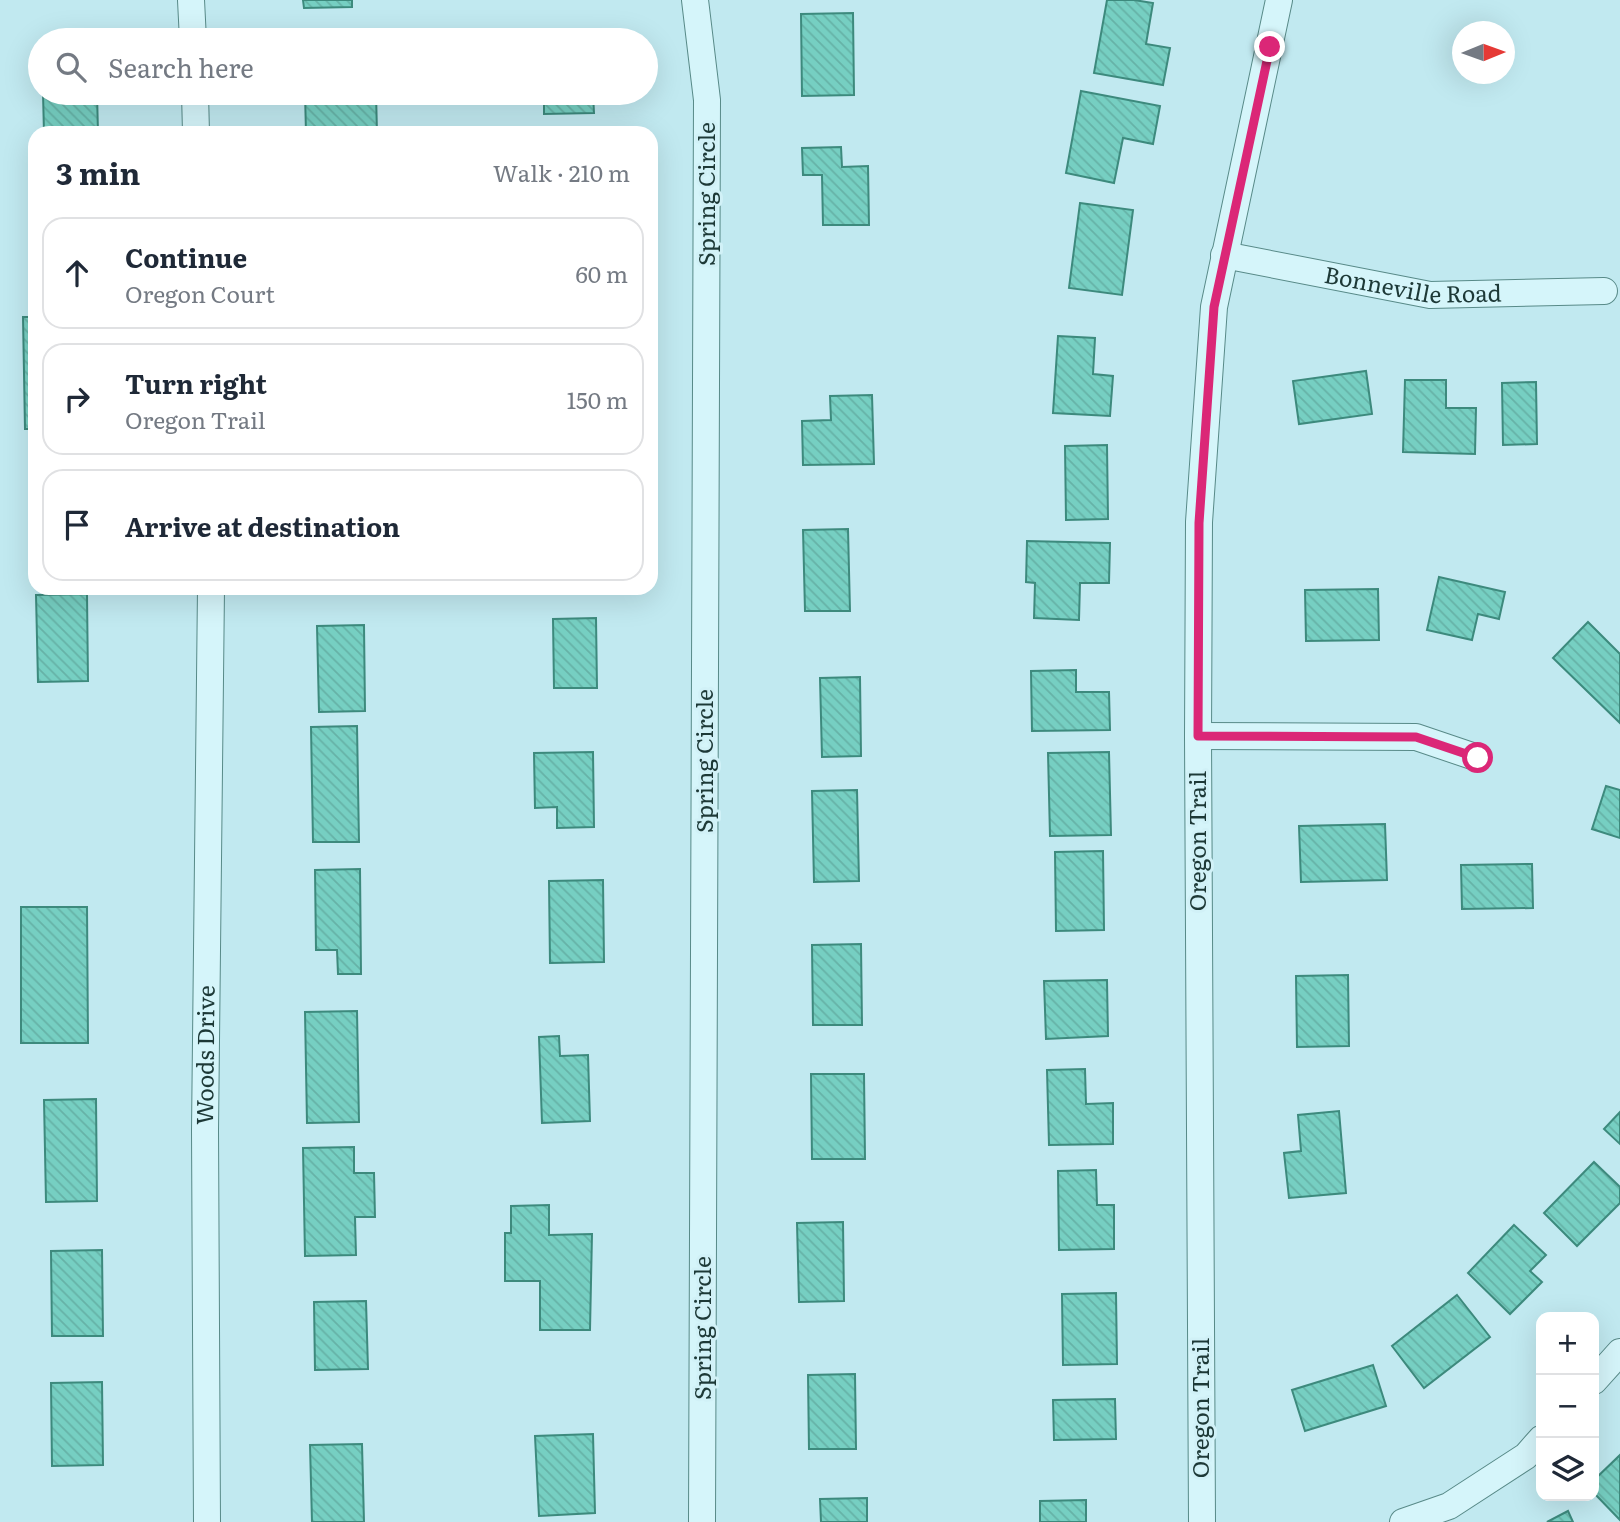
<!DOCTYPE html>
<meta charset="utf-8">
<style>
body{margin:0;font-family:Literata,serif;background:#f6f6f7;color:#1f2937}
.controls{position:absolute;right:21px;bottom:21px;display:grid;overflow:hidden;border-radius:14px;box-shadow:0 7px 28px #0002}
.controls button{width:63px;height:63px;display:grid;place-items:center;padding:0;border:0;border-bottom:2px solid #e0e1e3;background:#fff;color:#1f2937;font:35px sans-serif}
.compass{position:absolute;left:1452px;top:21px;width:63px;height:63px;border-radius:50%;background:#fff;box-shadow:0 7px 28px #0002;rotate:89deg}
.stop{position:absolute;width:21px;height:21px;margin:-16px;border:5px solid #db2777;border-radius:50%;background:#fff}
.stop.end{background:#db2777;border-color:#fff;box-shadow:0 2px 7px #0008}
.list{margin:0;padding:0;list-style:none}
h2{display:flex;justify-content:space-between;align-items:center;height:91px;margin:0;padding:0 28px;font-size:30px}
h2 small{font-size:23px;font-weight:400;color:#747a83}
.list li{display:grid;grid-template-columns:46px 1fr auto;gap:21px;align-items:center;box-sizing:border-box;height:112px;margin:0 14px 14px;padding:0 14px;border:2px solid #e0e1e3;border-radius:21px}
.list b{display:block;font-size:26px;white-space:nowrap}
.list p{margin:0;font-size:23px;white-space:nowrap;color:#747a83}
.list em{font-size:23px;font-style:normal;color:#747a83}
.icon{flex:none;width:38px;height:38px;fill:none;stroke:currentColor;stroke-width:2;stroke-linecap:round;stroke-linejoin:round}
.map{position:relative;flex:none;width:1620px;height:1522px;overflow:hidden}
.search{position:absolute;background:#fff;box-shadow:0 7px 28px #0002;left:28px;top:28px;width:630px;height:77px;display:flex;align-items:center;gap:18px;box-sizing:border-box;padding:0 24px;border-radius:38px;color:#747a83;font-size:26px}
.panel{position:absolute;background:#fff;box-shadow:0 7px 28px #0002;left:28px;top:126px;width:630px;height:469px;border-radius:21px}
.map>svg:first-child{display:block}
.building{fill:url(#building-back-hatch);stroke:#3d8a7d;stroke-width:2}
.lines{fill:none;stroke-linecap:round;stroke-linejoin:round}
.minor-casing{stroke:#588a88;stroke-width:28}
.minor{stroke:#d5f5fa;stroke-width:26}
.route{stroke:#db2777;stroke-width:9}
.labels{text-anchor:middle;stroke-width:6;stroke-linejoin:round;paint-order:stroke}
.street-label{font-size:23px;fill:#1d3937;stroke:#d1f1f7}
</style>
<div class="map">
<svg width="1620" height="1522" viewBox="0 0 1620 1522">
<defs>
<pattern id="building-back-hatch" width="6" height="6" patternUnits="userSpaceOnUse" patternTransform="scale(1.75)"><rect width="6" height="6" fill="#76cfc2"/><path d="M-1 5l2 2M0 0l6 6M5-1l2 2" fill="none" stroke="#66b2a7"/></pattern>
</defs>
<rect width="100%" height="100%" fill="#c1e9f0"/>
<g class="building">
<polygon points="303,0 352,0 352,7 304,8"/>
<polygon points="1107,0 1134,0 1153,3 1146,44 1170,48 1163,85 1094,73"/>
<polygon points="853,13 854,95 802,96 801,14"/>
<polygon points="1081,91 1160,106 1153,144 1123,138 1114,183 1066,173"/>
<polygon points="43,93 97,93 98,133 44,133"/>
<polygon points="305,93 376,93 377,133 306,133"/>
<polygon points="510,93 593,93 594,113 544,114 544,101 510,101"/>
<polygon points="841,147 842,167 868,166 869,225 823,225 822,175 803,175 802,148"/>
<polygon points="1080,203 1133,210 1122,295 1069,288"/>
<polygon points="23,317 35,317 35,429 25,429"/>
<polygon points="1058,336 1095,338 1093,374 1113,376 1110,416 1053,413"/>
<polygon points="1366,371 1372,414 1299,424 1293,381"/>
<polygon points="1405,380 1446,380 1446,408 1476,408 1475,454 1403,452"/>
<polygon points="1536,382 1537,444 1503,445 1502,383"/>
<polygon points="872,395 874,464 803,465 802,421 831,420 830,396"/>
<polygon points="1107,445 1108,519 1066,520 1065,446"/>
<polygon points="30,457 35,457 35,565 31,565"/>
<polygon points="848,529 850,611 805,611 803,530"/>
<polygon points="1027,541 1110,543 1109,583 1080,583 1079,620 1034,618 1035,583 1026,582"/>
<polygon points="1439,577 1505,592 1499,619 1478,614 1472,640 1427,630"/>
<polygon points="1378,589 1379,640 1306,641 1305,590"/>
<polygon points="87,594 88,681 38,682 36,595"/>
<polygon points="596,618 597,688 554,688 553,619"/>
<polygon points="1588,622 1620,654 1620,723 1553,658"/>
<polygon points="364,625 365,711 319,712 317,626"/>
<polygon points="1076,670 1076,692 1109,692 1110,730 1032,731 1031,671"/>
<polygon points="860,677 861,756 822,757 820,678"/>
<polygon points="357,726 359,842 313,842 311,727"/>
<polygon points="593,752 594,827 557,828 557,807 535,808 534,753"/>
<polygon points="1109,752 1111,835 1050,836 1048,753"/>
<polygon points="1606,786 1620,790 1620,838 1592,829"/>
<polygon points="857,790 859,881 814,882 812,791"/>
<polygon points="1385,824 1387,880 1301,882 1299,826"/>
<polygon points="1103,851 1104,930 1056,931 1055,852"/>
<polygon points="1532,864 1533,908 1462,909 1461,865"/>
<polygon points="360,869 361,974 338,974 337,950 316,950 315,870"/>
<polygon points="603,880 604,962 550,963 549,881"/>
<polygon points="21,907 87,907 88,1043 21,1043"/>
<polygon points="861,944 862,1025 813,1025 812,945"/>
<polygon points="1348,975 1349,1046 1297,1047 1296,976"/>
<polygon points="1107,980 1108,1036 1046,1039 1044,981"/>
<polygon points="357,1011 359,1122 307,1123 305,1012"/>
<polygon points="559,1036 560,1056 588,1055 590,1121 542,1123 539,1037"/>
<polygon points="1085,1069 1086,1104 1113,1103 1113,1144 1049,1145 1047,1070"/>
<polygon points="811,1074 864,1074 865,1159 812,1159"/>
<polygon points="96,1099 97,1201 46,1202 44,1100"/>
<polygon points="1339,1111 1346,1193 1289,1198 1284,1153 1301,1151 1298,1115"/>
<polygon points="1620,1112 1620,1144 1604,1129"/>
<polygon points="354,1147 354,1173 374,1173 375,1217 355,1217 356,1255 305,1256 303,1148"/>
<polygon points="1594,1162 1620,1187 1620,1203 1577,1246 1544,1213"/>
<polygon points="1096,1170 1097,1205 1114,1205 1114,1249 1059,1250 1058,1171"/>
<polygon points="549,1205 549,1235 592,1234 590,1330 540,1330 540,1281 505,1281 505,1233 511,1233 511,1206"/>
<polygon points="843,1222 844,1301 799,1302 797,1223"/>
<polygon points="1514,1225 1546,1255 1530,1271 1542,1282 1510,1314 1468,1273"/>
<polygon points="102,1250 103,1336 52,1336 51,1251"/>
<polygon points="1116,1293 1117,1364 1063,1365 1062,1294"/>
<polygon points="1457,1295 1490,1337 1424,1388 1392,1346"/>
<polygon points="366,1301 368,1369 315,1370 314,1302"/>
<polygon points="1373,1365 1386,1406 1305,1431 1292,1390"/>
<polygon points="855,1374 856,1449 809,1449 808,1375"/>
<polygon points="102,1382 103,1465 52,1466 51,1383"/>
<polygon points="1115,1399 1116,1439 1054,1440 1053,1400"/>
<polygon points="593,1434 595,1513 539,1516 535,1436"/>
<polygon points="362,1444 364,1522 312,1522 310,1445"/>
<polygon points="1620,1455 1620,1520 1594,1493 1594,1480"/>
<polygon points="867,1498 867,1522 821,1522 820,1499"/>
<polygon points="1086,1500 1086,1522 1040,1522 1040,1501"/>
<polygon points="1568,1511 1573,1522 1547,1522"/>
</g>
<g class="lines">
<g class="minor-casing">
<g id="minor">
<polyline points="191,0 193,40"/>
<polyline points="695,0 707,100 702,1522"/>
<polyline points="195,93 196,133"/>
<path id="s1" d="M1224 255 1430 295 1604 291"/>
<polyline points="1198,736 1416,737 1478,758"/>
<polyline points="1594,1381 1620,1352"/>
<path id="s2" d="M207 1522 205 1131 211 588"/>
<polyline points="1202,1522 1198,736 1199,522 1214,307 1279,0"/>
<polyline points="1403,1522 1449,1506 1526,1456 1541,1439"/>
</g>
</g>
<use href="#minor" class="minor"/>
</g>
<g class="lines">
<polyline class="route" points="1270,47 1214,307 1199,523 1198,736 1416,737 1478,758"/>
</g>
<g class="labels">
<g class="street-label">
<text transform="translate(707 194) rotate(-90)" y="8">Spring Circle</text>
<text dy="8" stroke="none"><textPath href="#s1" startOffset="192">Bonneville Road</textPath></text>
<text transform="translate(705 761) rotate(-90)" y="8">Spring Circle</text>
<text transform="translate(1198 841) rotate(-90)" y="8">Oregon Trail</text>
<text dy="8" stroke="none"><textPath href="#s2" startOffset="467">Woods Drive</textPath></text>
<text transform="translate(703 1328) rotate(-90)" y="8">Spring Circle</text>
<text transform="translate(1201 1408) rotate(-90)" y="8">Oregon Trail</text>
</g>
</g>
</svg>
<div class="controls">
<button>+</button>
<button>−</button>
<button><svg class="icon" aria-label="layers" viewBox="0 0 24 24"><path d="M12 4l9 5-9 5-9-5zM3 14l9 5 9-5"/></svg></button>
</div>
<svg class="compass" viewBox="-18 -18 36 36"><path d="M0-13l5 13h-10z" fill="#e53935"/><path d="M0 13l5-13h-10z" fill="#747a83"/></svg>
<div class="stop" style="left:1478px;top:758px"></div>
<div class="stop end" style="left:1270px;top:47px"></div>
<div class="search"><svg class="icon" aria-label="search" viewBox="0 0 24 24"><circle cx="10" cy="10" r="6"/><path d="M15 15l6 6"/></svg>Search here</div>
<section class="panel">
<h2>3 min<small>Walk · 210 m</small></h2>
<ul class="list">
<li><svg class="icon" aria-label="ahead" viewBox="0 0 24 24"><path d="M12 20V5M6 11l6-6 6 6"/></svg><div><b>Continue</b><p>Oregon Court</p></div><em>60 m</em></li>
<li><svg class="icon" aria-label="right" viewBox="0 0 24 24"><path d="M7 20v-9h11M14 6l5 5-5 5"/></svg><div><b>Turn right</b><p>Oregon Trail</p></div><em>150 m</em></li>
<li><svg class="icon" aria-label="arrive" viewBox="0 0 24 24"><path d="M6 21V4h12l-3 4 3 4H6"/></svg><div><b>Arrive at destination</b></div></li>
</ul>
</section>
</div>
